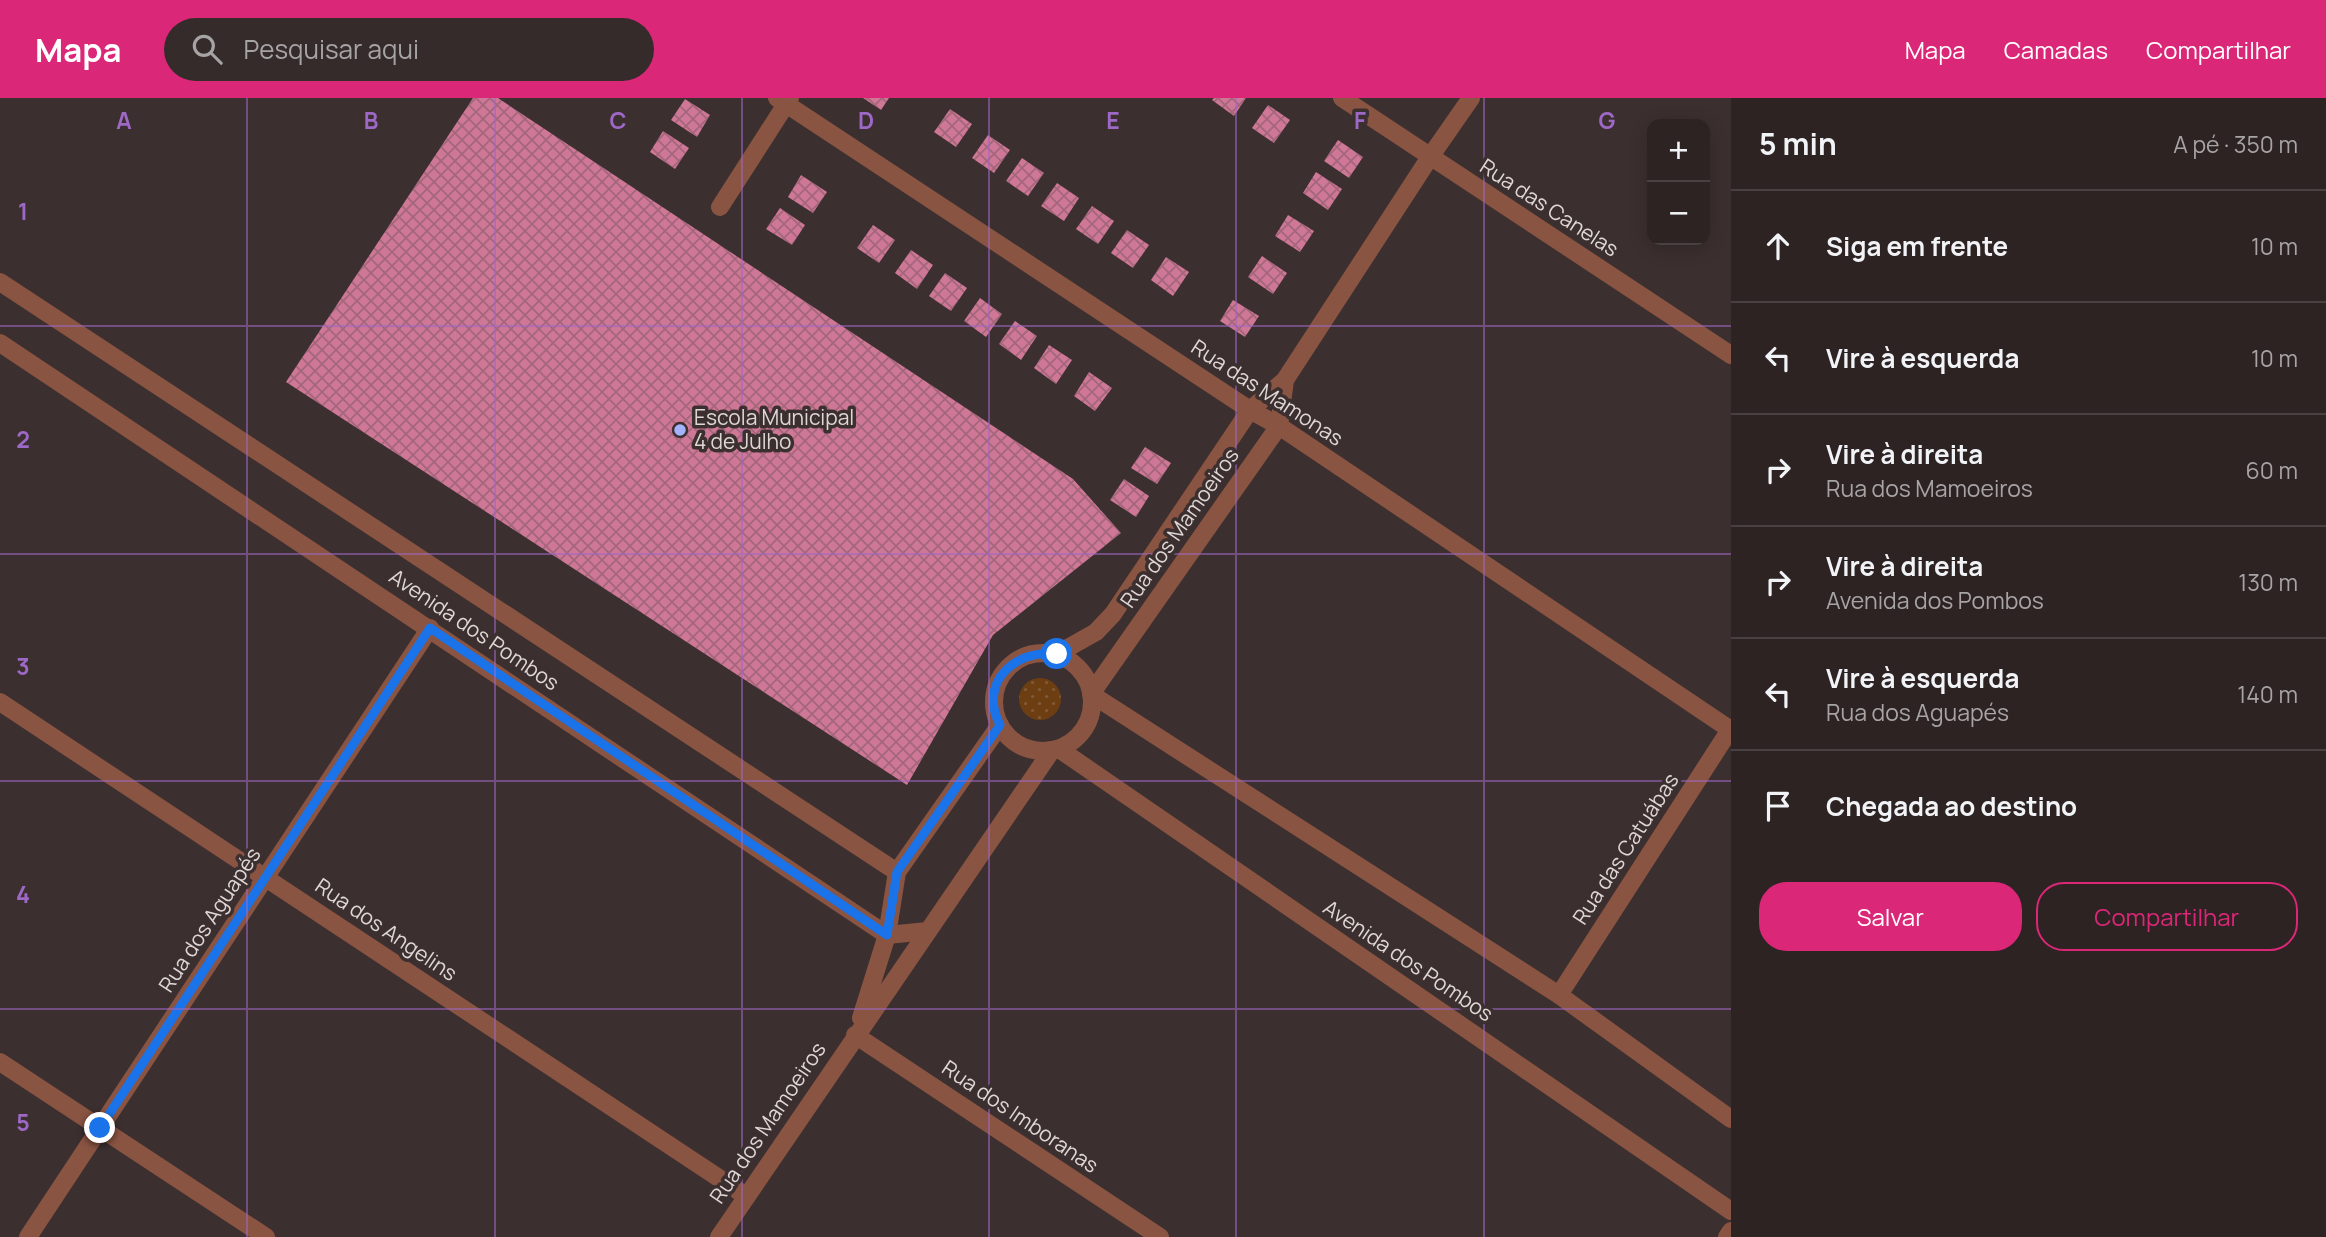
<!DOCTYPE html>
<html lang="pt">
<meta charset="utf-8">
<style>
body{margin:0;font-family:Manrope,sans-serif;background:#352b2b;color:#f1f3f6}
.controls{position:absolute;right:21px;top:21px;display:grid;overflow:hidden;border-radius:14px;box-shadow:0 4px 18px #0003}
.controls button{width:63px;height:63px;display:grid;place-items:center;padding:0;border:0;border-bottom:2px solid #484041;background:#2d2323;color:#f1f3f6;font:35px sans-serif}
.stop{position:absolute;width:21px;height:21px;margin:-16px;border:5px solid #1a73e8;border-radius:50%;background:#fff}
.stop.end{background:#1a73e8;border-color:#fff;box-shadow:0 2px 7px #0008}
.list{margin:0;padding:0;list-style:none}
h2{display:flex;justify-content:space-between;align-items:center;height:91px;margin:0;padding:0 28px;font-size:30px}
h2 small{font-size:23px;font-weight:400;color:#a7a4a6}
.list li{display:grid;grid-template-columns:46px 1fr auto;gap:21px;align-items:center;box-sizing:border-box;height:112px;padding:0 28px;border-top:2px solid #484041}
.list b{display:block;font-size:26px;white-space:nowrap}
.list p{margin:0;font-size:23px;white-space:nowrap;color:#a7a4a6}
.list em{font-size:23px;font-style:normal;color:#a7a4a6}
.actions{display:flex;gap:14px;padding:21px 28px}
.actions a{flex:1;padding:16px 0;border:2px solid #db2777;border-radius:28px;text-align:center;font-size:24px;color:#db2777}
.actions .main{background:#db2777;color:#fff}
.icon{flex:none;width:38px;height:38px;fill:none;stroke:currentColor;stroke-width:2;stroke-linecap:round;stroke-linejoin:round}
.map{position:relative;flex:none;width:1731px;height:1139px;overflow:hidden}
header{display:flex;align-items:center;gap:42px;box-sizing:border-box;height:98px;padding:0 35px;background:#db2777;color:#fff}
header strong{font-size:33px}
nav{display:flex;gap:38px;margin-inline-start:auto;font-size:24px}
.search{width:490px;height:63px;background:#352b2b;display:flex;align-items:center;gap:18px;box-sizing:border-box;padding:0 24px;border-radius:38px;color:#a7a4a6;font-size:26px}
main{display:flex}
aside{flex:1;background:#2d2323}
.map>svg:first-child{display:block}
.green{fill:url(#green-dots)}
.building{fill:url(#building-cross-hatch)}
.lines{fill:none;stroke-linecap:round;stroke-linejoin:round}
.minor{stroke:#8a5442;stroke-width:18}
.route{stroke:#1a73e8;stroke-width:9}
.grid{fill:none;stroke:#9e68c7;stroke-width:2;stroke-opacity:0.55}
.poi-dot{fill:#a4b2fc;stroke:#3c2f2f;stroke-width:2.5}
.labels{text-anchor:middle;stroke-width:7;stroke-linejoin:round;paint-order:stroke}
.street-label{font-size:21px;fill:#dfd6d6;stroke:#3c2f2f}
.poi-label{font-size:21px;fill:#dfd6d6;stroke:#3c2f2f;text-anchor:start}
.grid-label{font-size:23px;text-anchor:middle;font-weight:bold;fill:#9e68c7;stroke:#3c2f2f;stroke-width:7;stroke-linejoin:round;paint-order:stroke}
</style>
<header>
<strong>Mapa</strong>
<div class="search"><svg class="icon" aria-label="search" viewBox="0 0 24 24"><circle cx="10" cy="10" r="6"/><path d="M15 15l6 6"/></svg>Pesquisar aqui</div>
<nav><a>Mapa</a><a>Camadas</a><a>Compartilhar</a></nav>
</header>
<main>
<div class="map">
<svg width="1731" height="1139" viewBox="0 0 1731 1139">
<defs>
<pattern id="green-dots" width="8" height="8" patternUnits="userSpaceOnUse" patternTransform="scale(1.75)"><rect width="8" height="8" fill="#6c3e12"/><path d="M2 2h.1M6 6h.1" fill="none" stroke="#815934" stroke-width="1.8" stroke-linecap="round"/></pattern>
<pattern id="building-cross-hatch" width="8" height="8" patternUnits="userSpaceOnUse" patternTransform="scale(1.75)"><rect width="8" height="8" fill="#ce7796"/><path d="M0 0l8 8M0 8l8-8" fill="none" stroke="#a4667c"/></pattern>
</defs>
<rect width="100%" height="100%" fill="#3c2f2f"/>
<circle class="green" cx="1040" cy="601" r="21"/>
<g class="building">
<polygon points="473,0 498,0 1073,381 1121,435 993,537 907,687 286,284"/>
<polygon points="863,0 889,0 881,12"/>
<polygon points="1214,0 1246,0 1234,18 1212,2"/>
<polygon points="685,1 710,17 697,39 671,22"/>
<polygon points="1268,7 1290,22 1274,45 1252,30"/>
<polygon points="950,11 972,26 956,49 934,34"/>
<polygon points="663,33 689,50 675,71 650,54"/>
<polygon points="988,37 1010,52 994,75 972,60"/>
<polygon points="1338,42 1363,59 1349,80 1324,63"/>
<polygon points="1022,60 1044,75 1028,98 1006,83"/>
<polygon points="1316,74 1342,91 1328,112 1303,95"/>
<polygon points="801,77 827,94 813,115 788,99"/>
<polygon points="1057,85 1079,100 1064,123 1041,108"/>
<polygon points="1092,108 1114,123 1098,146 1076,131"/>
<polygon points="780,110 805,127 792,147 766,131"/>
<polygon points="1288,117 1314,133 1300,154 1275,138"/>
<polygon points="873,127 895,142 879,165 857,150"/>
<polygon points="1127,132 1149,147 1133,170 1111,155"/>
<polygon points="911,152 933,167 917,191 895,175"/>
<polygon points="1262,158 1287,175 1273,196 1248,179"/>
<polygon points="1166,159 1189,174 1173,198 1151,182"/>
<polygon points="945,175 967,190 951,213 929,198"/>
<polygon points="980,200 1002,216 986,239 964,223"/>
<polygon points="1233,202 1259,218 1245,239 1220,223"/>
<polygon points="1015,223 1037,238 1021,262 999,246"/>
<polygon points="1049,247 1072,262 1056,286 1034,270"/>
<polygon points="1089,274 1112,290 1095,313 1074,298"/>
<polygon points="1145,349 1171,365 1157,386 1131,370"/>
<polygon points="1124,381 1149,398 1136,419 1110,402"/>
</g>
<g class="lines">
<g class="minor">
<polyline points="777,0 1250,312 1279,328 1731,632"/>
<polyline points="1342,0 1731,257"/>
<polyline points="720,109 790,0"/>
<polyline points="0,184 897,774"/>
<polyline points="0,245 887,837 928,833"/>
<polyline points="1285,282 1279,328 1091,596 1559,897 1731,1021"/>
<circle cx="1043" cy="604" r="49"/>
<polyline points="1057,556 1096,534 1113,516 1250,312 1285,282 1430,59 1471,0"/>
<polyline points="0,604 746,1098"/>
<polyline points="1059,651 1731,1113"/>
<polyline points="1559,897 1731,630"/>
<polyline points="861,920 887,837 897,774 1000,627"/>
<polyline points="855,937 1160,1139"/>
<polyline points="0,964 266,1139"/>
<polyline points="28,1139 430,530"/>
<polyline points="719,1139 1052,652"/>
<polyline points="1727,1139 1731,1133"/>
</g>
</g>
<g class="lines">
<path class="route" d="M100 1030 430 530 887 837 897 774 1000 627C978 585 1014 551 1057 556"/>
</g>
<path class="grid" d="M247 0V1139M495 0V1139M742 0V1139M989 0V1139M1236 0V1139M1484 0V1139M0 228H1731M0 456H1731M0 683H1731M0 911H1731"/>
<circle class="poi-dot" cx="680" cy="332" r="7"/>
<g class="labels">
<g class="street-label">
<text transform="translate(1549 110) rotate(33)" y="7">Rua das Canelas</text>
<text transform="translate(1267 295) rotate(33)" y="7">Rua das Mamonas</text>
<text transform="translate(1180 430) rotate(-55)" y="7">Rua dos Mamoeiros</text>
<text transform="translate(474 532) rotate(34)" y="7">Avenida dos Pombos</text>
<text transform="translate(1626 751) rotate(-57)" y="7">Rua das Catuábas</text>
<text transform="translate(210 822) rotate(-57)" y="7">Rua dos Aguapés</text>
<text transform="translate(386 832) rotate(34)" y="7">Rua dos Angelins</text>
<text transform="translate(1408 863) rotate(34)" y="7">Avenida dos Pombos</text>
<text transform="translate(1020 1019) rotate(34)" y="7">Rua dos Imboranas</text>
<text transform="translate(768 1025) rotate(-56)" y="7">Rua dos Mamoeiros</text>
</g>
<g class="poi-label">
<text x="694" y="327">Escola Municipal<tspan x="694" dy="24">4 de Julho</tspan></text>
</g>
</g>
<g class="grid-label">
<text x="124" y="31">A</text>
<text x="371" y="31">B</text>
<text x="618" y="31">C</text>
<text x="866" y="31">D</text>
<text x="1113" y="31">E</text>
<text x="1360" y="31">F</text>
<text x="1607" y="31">G</text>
<text x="23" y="122">1</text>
<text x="23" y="350">2</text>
<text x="23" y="577">3</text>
<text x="23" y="805">4</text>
<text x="23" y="1033">5</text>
</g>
</svg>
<div class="controls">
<button>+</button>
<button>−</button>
</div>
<div class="stop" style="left:1057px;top:556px"></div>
<div class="stop end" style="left:100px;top:1030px"></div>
</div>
<aside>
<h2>5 min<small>A pé · 350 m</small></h2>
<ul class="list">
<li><svg class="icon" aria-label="ahead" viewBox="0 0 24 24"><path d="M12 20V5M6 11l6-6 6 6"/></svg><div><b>Siga em frente</b></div><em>10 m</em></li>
<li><svg class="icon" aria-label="left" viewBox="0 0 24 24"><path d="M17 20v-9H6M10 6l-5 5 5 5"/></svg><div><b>Vire à esquerda</b></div><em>10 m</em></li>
<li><svg class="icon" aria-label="right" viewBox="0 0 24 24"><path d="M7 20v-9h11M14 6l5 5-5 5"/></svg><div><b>Vire à direita</b><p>Rua dos Mamoeiros</p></div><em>60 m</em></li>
<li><svg class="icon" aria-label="right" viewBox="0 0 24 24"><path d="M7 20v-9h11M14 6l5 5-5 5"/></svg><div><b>Vire à direita</b><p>Avenida dos Pombos</p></div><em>130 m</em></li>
<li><svg class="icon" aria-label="left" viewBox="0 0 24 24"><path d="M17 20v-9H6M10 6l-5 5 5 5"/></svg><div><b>Vire à esquerda</b><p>Rua dos Aguapés</p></div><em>140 m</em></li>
<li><svg class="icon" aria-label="arrive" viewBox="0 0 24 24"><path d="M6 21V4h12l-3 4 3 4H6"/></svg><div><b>Chegada ao destino</b></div></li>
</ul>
<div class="actions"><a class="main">Salvar</a><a>Compartilhar</a></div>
</aside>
</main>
